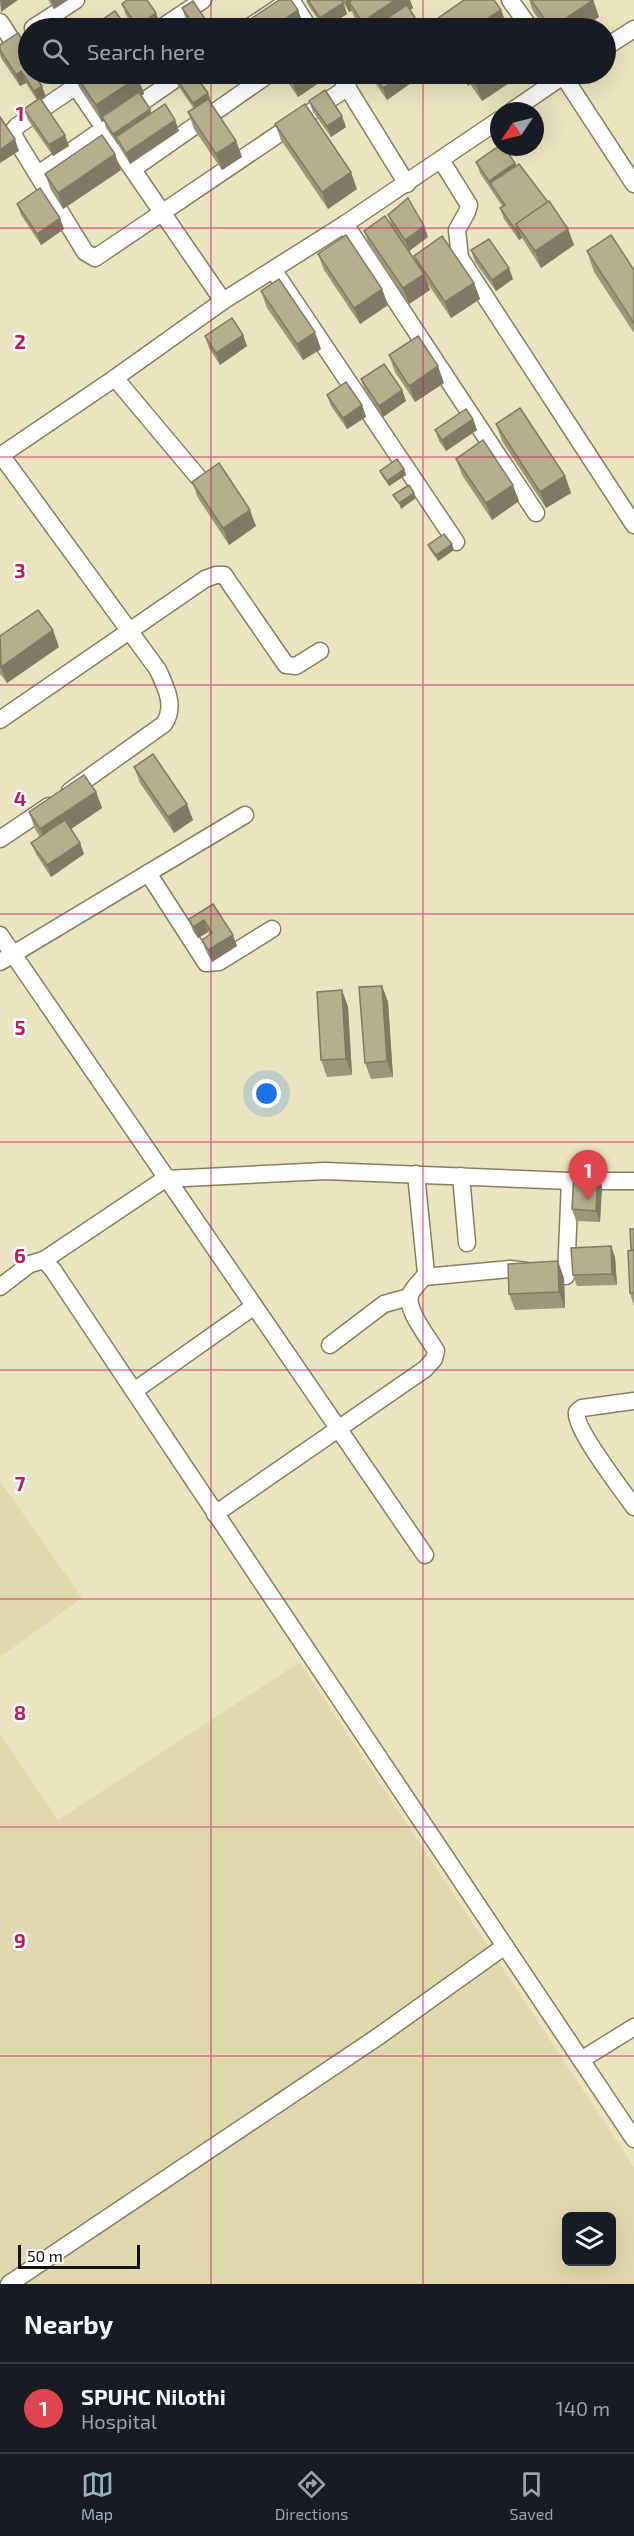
<!DOCTYPE html>
<style>
body{margin:0;font-family:"Exo 2",sans-serif;background:#20242c;color:#f1f3f6}
.controls{position:absolute;right:18px;bottom:18px;display:grid;overflow:hidden;border-radius:9px;box-shadow:0 6px 24px #0002}
.controls button{width:54px;height:54px;display:grid;place-items:center;padding:0;border:0;border-bottom:2px solid #363941;background:#171b24;color:#f1f3f6;font:30px sans-serif}
.compass{position:absolute;left:490px;top:102px;width:54px;height:54px;border-radius:50%;background:#171b24;box-shadow:0 6px 24px #0002;rotate:235deg}
.scale{position:absolute;left:18px;bottom:15px;width:122px;box-sizing:border-box;padding-left:6px;border:3px solid #131105;border-top:0;font-size:16px;line-height:21px;white-space:nowrap;color:#131105;-webkit-text-stroke:4px #fff;paint-order:stroke}
.you{position:absolute;left:267px;top:1094px;width:21px;height:21px;margin:-15px;border:4px solid #fff;border-radius:50%;background:#1a73e8;box-shadow:0 0 0 9px #1a73e833}
.badge{display:grid;place-items:center;width:39px;height:39px;border-radius:50%;background:#97b3bf;color:#fff;font-size:20px;font-weight:700}
.pin{position:absolute;translate:-50% -50px;filter:drop-shadow(0 2px 3px #0008)}
.pin::after{content:'';position:absolute;top:32px;width:21px;height:18px;background:inherit;clip-path:polygon(0 0,100% 0,50% 100%)}
.list{margin:0;padding:0;list-style:none}
h2{display:flex;justify-content:space-between;align-items:center;height:78px;margin:0;padding:0 24px;font-size:26px}
h2 small{font-size:20px;font-weight:400;color:#9ea1a6}
.list li{display:grid;grid-template-columns:39px 1fr auto;gap:18px;align-items:center;box-sizing:border-box;height:90px;padding:0 24px;border-top:2px solid #363941}
.list b{display:block;font-size:22px;white-space:nowrap}
.list p{margin:0;font-size:20px;white-space:nowrap;color:#9ea1a6}
.list em{font-size:20px;font-style:normal;color:#9ea1a6}
.icon{flex:none;width:33px;height:33px;fill:none;stroke:currentColor;stroke-width:2;stroke-linecap:round;stroke-linejoin:round}
.map{position:relative;flex:none;width:634px;height:2284px;overflow:hidden}
.search{position:absolute;background:#171b24;box-shadow:0 6px 24px #0002;left:18px;right:18px;top:18px;height:66px;display:flex;align-items:center;gap:15px;box-sizing:border-box;padding:0 21px;border-radius:33px;color:#9ea1a6;font-size:22px}
.sheet{height:168px;background:#171b24}
nav{display:flex;justify-content:space-around;align-items:center;box-sizing:border-box;height:84px;border-top:2px solid #363941;background:#171b24;font-size:16px;color:#9ea1a6}
nav a{display:grid;justify-items:center;gap:3px}
nav .on{color:#97b3bf}
.map>svg:first-child{display:block}
.built{fill:#e1d9ae;fill-rule:evenodd}
.lines{fill:none;stroke-linecap:round;stroke-linejoin:round}
.minor-casing{stroke:#857f5e;stroke-width:19}
.minor{stroke:#fff;stroke-width:16}
.wall{fill:#9d9679}
.shaded-wall{fill:#7f7a63}
.building{fill:#b6af8d;stroke:#7f7a63;stroke-width:1.5}
.grid{fill:none;stroke:#c2185b;stroke-width:1.5;stroke-opacity:0.55}
.grid-label{font-size:20px;text-anchor:middle;font-weight:bold;fill:#c2185b;stroke:#fff;stroke-width:5;stroke-linejoin:round;paint-order:stroke}
</style>
<div class="map">
<svg width="634" height="2284" viewBox="0 0 634 2284">
<rect width="100%" height="100%" fill="#eae4c0"/>
<g class="built">
<polygon points="0,1481 82,1598 0,1657"/>
<path d="M300 1662 634 2167V2284H0V1734L58 1820ZM566 2216H612V2262H566Z"/>
</g>
<g class="lines">
<g class="minor-casing">
<g id="minor">
<polyline points="291,0 309,28"/>
<polyline points="510,0 530,28"/>
<polyline points="0,22 13,42"/>
<polyline points="33,28 76,0"/>
<polyline points="161,28 203,0"/>
<polyline points="248,28 290,0"/>
<polyline points="606,47 634,29"/>
<polyline points="67,74 223,301"/>
<polyline points="94,74 17,126 13,131 15,138 85,252 95,258 348,87"/>
<polyline points="339,74 407,184"/>
<polyline points="562,74 634,184"/>
<polyline points="512,111 566,74"/>
<polyline points="441,160 469,205 467,212 457,230 460,258 634,525"/>
<polyline points="133,169 269,74"/>
<polyline points="38,174 183,74"/>
<polyline points="345,224 536,513"/>
<polyline points="274,271 456,542"/>
<polyline points="115,378 198,477"/>
<path d="M1 455 158 670C166 688 176 706 164 724L70 791"/>
<polyline points="0,456 115,378 223,301 345,224 499,120"/>
<polyline points="0,720 205,579 216,575 224,575 286,665 296,666 320,651"/>
<polyline points="0,839 49,806"/>
<polyline points="148,873 206,963 219,962 272,929"/>
<polyline points="0,935 425,1555"/>
<polyline points="0,962 245,815"/>
<polyline points="461,1176 467,1243"/>
<polyline points="44,1260 165,1179 325,1171 570,1181 634,1181"/>
<polyline points="424,1277 510,1269 566,1276 570,1181"/>
<polyline points="0,1287 30,1264 44,1260 53,1270 634,2139"/>
<polyline points="330,1345 384,1304 409,1297"/>
<polyline points="134,1391 253,1307"/>
<path d="M634 1401 582 1408 577 1412C573 1427 623 1491 634 1507"/>
<path d="M215 1514 425 1369 434 1359 436 1351C429 1338 406 1311 410 1296 412 1287 422 1282 426 1273L416 1174"/>
<polyline points="581,2060 634,2027"/>
<polyline points="9,2284 379,2036 505,1946"/>
</g>
</g>
<use href="#minor" class="minor"/>
</g>
<g class="wall">
<polygon points="48,0 68,0 54,9"/>
<polygon points="306,0 410,0 413,8 410,10 421,28 361,28 355,19 352,11 349,12 344,4 347,14 325,28 324,28 308,5"/>
<polygon points="529,0 593,0 599,17 582,28 545,28 533,11"/>
<polygon points="122,4 160,24 154,28 135,28 126,15"/>
<polygon points="182,8 211,28 192,28 186,20"/>
<polygon points="298,10 302,21 292,28 256,28 252,18"/>
<polygon points="0,45 28,74 39,74 36,76 46,97 41,100 69,146 53,156 28,120 24,109 37,100 26,83 20,86 1,58 0,54"/>
<polygon points="74,74 135,74 138,77 144,94 141,96 150,109 151,113 175,120 179,131 130,164 120,148 118,144 118,145 106,128 104,121 102,122 79,87"/>
<polygon points="172,74 194,74 208,93 212,105 236,141 242,157 222,170 194,129 188,112 194,109 175,81"/>
<polygon points="282,74 332,74 298,97"/>
<polygon points="371,74 408,74 411,83 387,100 374,81"/>
<polygon points="460,74 523,74 482,101 470,84 468,86"/>
<polygon points="309,101 346,127 331,137 313,112"/>
<polygon points="275,124 357,189 328,209 281,140"/>
<polygon points="476,162 515,163 516,165 568,229 574,245 541,268 522,238 519,240 504,219 500,208 502,206 480,173"/>
<polygon points="121,170 63,209 51,190 45,174"/>
<polygon points="17,204 64,229 41,245 21,215"/>
<polygon points="388,215 424,226 428,237 409,251 392,226"/>
<polygon points="364,231 416,262 414,256 474,283 480,299 451,318 428,284 430,290 409,304 370,247"/>
<polygon points="471,250 513,279 496,291 475,262"/>
<polygon points="587,251 634,270 634,333 594,272"/>
<polygon points="318,254 382,289 388,305 360,324 324,270"/>
<polygon points="261,291 321,349 303,360 267,308"/>
<polygon points="243,335 247,346 220,365 209,348 205,336"/>
<polygon points="389,355 444,383 415,402 395,372"/>
<polygon points="361,379 402,390 406,401 383,417 365,391"/>
<polygon points="327,395 362,405 366,417 347,429 331,406"/>
<polygon points="473,419 477,430 446,451 439,441 435,430"/>
<polygon points="496,424 565,476 571,493 546,508 502,441"/>
<polygon points="456,459 519,501 492,520 462,475"/>
<polygon points="404,469 406,475 389,486 382,476 380,471"/>
<polygon points="192,482 256,526 229,545 198,498"/>
<polygon points="428,545 454,550 438,561 430,550"/>
<polygon points="0,636 59,647 7,683 0,674"/>
<polygon points="134,767 193,820 174,833 140,783"/>
<polygon points="96,792 102,808 71,829 80,843 84,854 51,877 36,854 31,843 40,837 35,829 29,812"/>
<polygon points="213,904 237,946 212,962 206,951 202,940 210,935 208,932 198,938 193,931 189,919"/>
<polygon points="382,986 388,1002 393,1077 371,1079 365,1063"/>
<polygon points="342,990 348,1007 352,1075 327,1077 321,1060"/>
<polygon points="602,1186 600,1222 576,1221 572,1209"/>
<polygon points="634,1229 634,1306 630,1293 631,1250"/>
<polygon points="611,1246 615,1257 617,1285 577,1286 573,1275"/>
<polygon points="564,1278 565,1308 515,1310 509,1294"/>
</g>
<g class="shaded-wall">
<polygon points="0,0 18,0 1,12"/>
<polygon points="51,0 68,0 54,9"/>
<polygon points="347,0 367,0 349,2 352,11 349,12 345,1"/>
<polygon points="395,0 410,0 413,8 383,28 379,24 381,28 364,28 362,22"/>
<polygon points="593,0 599,17 582,28 552,28"/>
<polygon points="343,3 347,14 324,28 320,18"/>
<polygon points="298,10 302,21 292,28 271,28"/>
<polygon points="501,10 508,28 480,28 479,24"/>
<polygon points="156,13 160,24 154,28 137,28 137,26"/>
<polygon points="419,24 421,28 412,28"/>
<polygon points="21,71 26,83 20,86 16,75"/>
<polygon points="302,74 332,74 298,97 292,80"/>
<polygon points="355,74 368,74 368,75 358,82"/>
<polygon points="405,74 408,74 411,83 387,100 383,88"/>
<polygon points="463,74 466,74 470,84 468,86"/>
<polygon points="484,74 523,74 482,101 474,80"/>
<polygon points="138,77 144,94 104,120 102,117 104,121 102,122 96,105"/>
<polygon points="42,86 46,97 38,102 34,91"/>
<polygon points="208,93 212,105 197,114 193,103"/>
<polygon points="150,109 154,120 116,137 118,144 118,145 113,134"/>
<polygon points="342,116 346,127 331,137 327,126"/>
<polygon points="175,120 179,131 130,164 126,153"/>
<polygon points="65,135 69,146 53,156 49,145"/>
<polygon points="15,139 19,151 0,163 0,150"/>
<polygon points="236,141 242,157 222,170 216,154"/>
<polygon points="115,154 121,170 63,209 58,193"/>
<polygon points="515,163 519,174 490,183 493,192 489,181"/>
<polygon points="351,172 357,189 328,209 322,192"/>
<polygon points="60,218 64,229 41,245 37,234"/>
<polygon points="424,226 428,237 409,251 405,240"/>
<polygon points="517,227 522,238 519,240 515,229"/>
<polygon points="568,229 574,245 541,268 535,251"/>
<polygon points="509,268 513,279 496,291 492,280"/>
<polygon points="424,274 430,290 409,304 403,288"/>
<polygon points="474,283 480,299 451,318 445,302"/>
<polygon points="382,289 388,305 360,324 354,308"/>
<polygon points="315,332 321,349 303,360 297,344"/>
<polygon points="243,335 247,346 220,365 216,353"/>
<polygon points="438,366 444,383 415,402 409,386"/>
<polygon points="402,390 406,401 383,417 379,406"/>
<polygon points="362,405 366,417 347,429 343,418"/>
<polygon points="473,419 477,430 446,451 442,440"/>
<polygon points="404,469 406,475 389,486 387,481"/>
<polygon points="565,476 571,493 546,508 540,492"/>
<polygon points="513,485 519,501 492,520 486,503"/>
<polygon points="414,493 416,498 401,509 399,503"/>
<polygon points="250,510 256,526 229,545 223,528"/>
<polygon points="452,544 454,550 438,561 436,555"/>
<polygon points="53,630 59,647 7,683 1,667"/>
<polygon points="96,792 102,808 46,846 40,829"/>
<polygon points="187,804 193,820 174,833 168,817"/>
<polygon points="80,843 84,854 51,877 47,865"/>
<polygon points="204,920 208,932 198,938 193,927"/>
<polygon points="233,935 237,946 212,962 208,950"/>
<polygon points="382,986 388,1002 393,1077 387,1061"/>
<polygon points="342,990 348,1007 352,1075 346,1059"/>
<polygon points="598,1175 602,1186 600,1222 596,1211"/>
<polygon points="611,1246 615,1257 617,1285 612,1274"/>
<polygon points="558,1261 564,1278 565,1308 559,1292"/>
</g>
<g class="building">
<polygon points="127,0 147,0 156,13 137,26 122,4"/>
<polygon points="279,0 291,0 298,10 271,28 259,28 252,18"/>
<polygon points="308,0 342,0 343,3 320,18"/>
<polygon points="352,0 395,0 362,22 349,2"/>
<polygon points="464,0 494,0 501,10 479,24 482,28 438,28 434,21"/>
<polygon points="531,0 593,0 551,28"/>
<polygon points="193,1 211,28 196,28 182,8"/>
<polygon points="407,5 419,24 412,28 382,28 379,24"/>
<polygon points="115,11 127,28 110,28 103,19"/>
<polygon points="100,19 107,28 86,28"/>
<polygon points="508,20 514,28 495,28"/>
<polygon points="18,33 28,48 28,74 34,74 42,86 34,91 21,71 16,75 0,50 0,45"/>
<polygon points="75,74 135,74 138,77 96,105"/>
<polygon points="173,74 194,74 208,93 193,103"/>
<polygon points="287,74 302,74 292,80"/>
<polygon points="373,74 405,74 383,88"/>
<polygon points="469,74 484,74 474,80"/>
<polygon points="325,90 342,116 327,126 309,101"/>
<polygon points="139,92 150,109 113,134 102,117"/>
<polygon points="40,98 65,135 49,145 24,109"/>
<polygon points="208,99 236,141 216,154 188,112"/>
<polygon points="165,104 175,120 126,153 116,137"/>
<polygon points="305,104 351,172 322,192 275,124"/>
<polygon points="0,117 15,139 0,150"/>
<polygon points="102,135 115,154 58,193 45,174"/>
<polygon points="499,146 499,147 504,147 515,163 489,181 476,162"/>
<polygon points="519,164 548,202 516,224 517,227 515,229 500,208 505,205 490,183"/>
<polygon points="40,188 60,218 37,234 17,204"/>
<polygon points="408,198 424,226 405,240 388,215"/>
<polygon points="549,201 568,229 535,251 516,224"/>
<polygon points="385,216 424,274 403,288 364,231"/>
<polygon points="346,235 382,289 354,308 318,254"/>
<polygon points="611,235 634,270 634,323 587,251"/>
<polygon points="442,236 474,283 445,302 414,256"/>
<polygon points="489,239 509,268 492,280 471,250"/>
<polygon points="279,279 315,332 297,344 261,291"/>
<polygon points="232,318 243,335 216,353 205,336"/>
<polygon points="418,336 438,366 409,386 389,355"/>
<polygon points="384,364 402,390 379,406 361,379"/>
<polygon points="346,382 362,405 343,418 327,395"/>
<polygon points="520,408 565,476 540,492 496,424"/>
<polygon points="466,409 473,419 442,440 435,430"/>
<polygon points="483,440 513,485 486,503 456,459"/>
<polygon points="397,459 404,469 387,481 380,471"/>
<polygon points="219,463 250,510 223,528 192,482"/>
<polygon points="409,485 414,493 399,503 393,495"/>
<polygon points="444,534 452,544 436,555 428,545"/>
<polygon points="38,610 53,630 1,667 0,636"/>
<polygon points="153,754 187,804 168,817 134,767"/>
<polygon points="84,775 96,792 40,829 29,812"/>
<polygon points="65,820 80,843 47,865 31,843"/>
<polygon points="213,904 233,935 208,950 202,940 212,933 204,920 193,927 189,919"/>
<polygon points="382,986 387,1061 365,1063 359,987"/>
<polygon points="342,990 346,1059 321,1060 317,992"/>
<polygon points="574,1173 598,1175 596,1211 572,1209"/>
<polygon points="630,1229 634,1229 634,1250 631,1250"/>
<polygon points="611,1246 612,1274 573,1275 571,1248"/>
<polygon points="634,1250 634,1293 630,1293 628,1251"/>
<polygon points="558,1261 559,1292 509,1294 508,1264"/>
</g>
<path class="grid" d="M211 0V28M423 0V28M211 74V2284M423 74V2284M0 228H634M0 457H634M0 685H634M0 914H634M0 1142H634M0 1370H634M0 1599H634M0 1827H634M0 2056H634"/>
<g class="grid-label">
<text x="20" y="121">1</text>
<text x="20" y="349">2</text>
<text x="20" y="578">3</text>
<text x="20" y="806">4</text>
<text x="20" y="1035">5</text>
<text x="20" y="1263">6</text>
<text x="20" y="1491">7</text>
<text x="20" y="1720">8</text>
<text x="20" y="1948">9</text>
</g>
</svg>
<div class="controls">
<button><svg class="icon" aria-label="layers" viewBox="0 0 24 24"><path d="M12 4l9 5-9 5-9-5zM3 14l9 5 9-5"/></svg></button>
</div>
<svg class="compass" viewBox="-18 -18 36 36"><path d="M0-13l5 13h-10z" fill="#e53935"/><path d="M0 13l5-13h-10z" fill="#9ea1a6"/></svg>
<div class="scale">50 m</div>
<div class="you"></div>
<div class="pin badge" style="left:588px;top:1200px;background:#e0444e">1</div>
<div class="search"><svg class="icon" aria-label="search" viewBox="0 0 24 24"><circle cx="10" cy="10" r="6"/><path d="M15 15l6 6"/></svg>Search here</div>
</div>
<section class="sheet">
<h2>Nearby<small></small></h2>
<ul class="list">
<li><span class="badge" style="background:#e0444e">1</span><div><b>SPUHC Nilothi</b><p>Hospital</p></div><em>140 m</em></li>
</ul>
</section>
<nav>
<a class="on"><svg class="icon" aria-label="map" viewBox="0 0 24 24"><path d="M3 6l6-2 6 2 6-2v14l-6 2-6-2-6 2zM9 4v14M15 6v14"/></svg>Map</a>
<a><svg class="icon" aria-label="directions" viewBox="0 0 24 24"><path d="M12 3l9 9-9 9-9-9zM9 14v-3h6M13 9l2 2-2 2"/></svg>Directions</a>
<a><svg class="icon" aria-label="saved" viewBox="0 0 24 24"><path d="M7 4h10v16l-5-4-5 4z"/></svg>Saved</a>
</nav>
